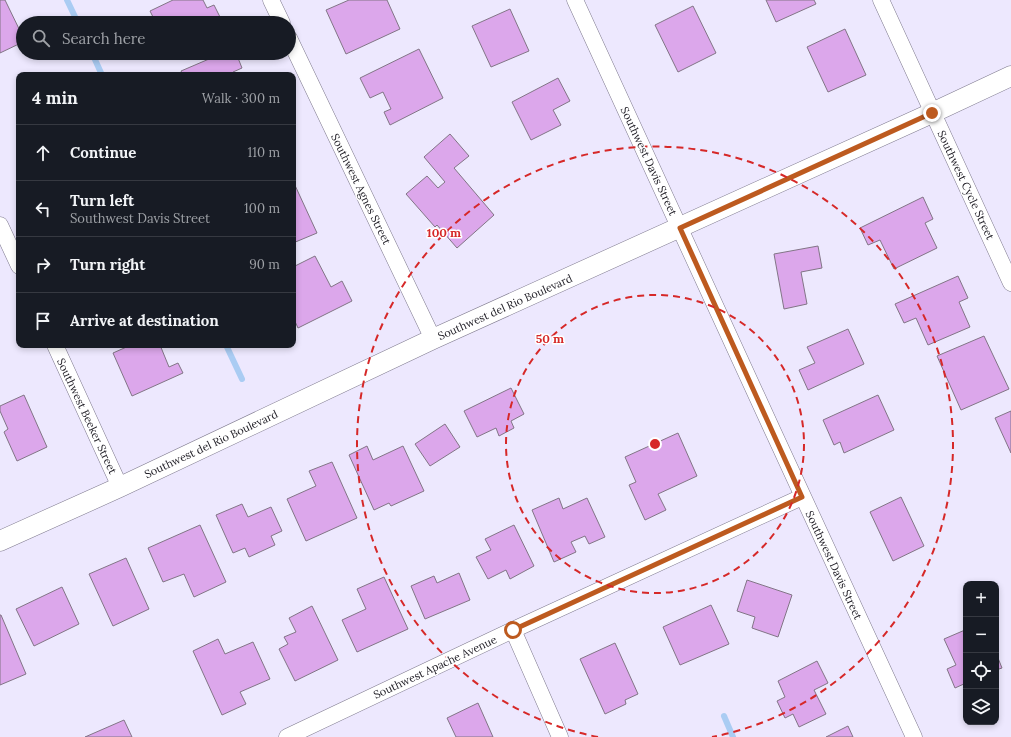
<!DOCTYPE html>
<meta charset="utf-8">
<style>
body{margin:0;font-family:Lora,serif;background:#20242c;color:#f1f3f6}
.controls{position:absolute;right:12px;bottom:12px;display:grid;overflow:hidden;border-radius:8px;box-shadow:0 2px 6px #0003}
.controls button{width:36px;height:36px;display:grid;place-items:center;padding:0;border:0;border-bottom:1px solid #363941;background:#171b24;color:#f1f3f6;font:20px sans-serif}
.stop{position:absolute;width:12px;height:12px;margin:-9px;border:3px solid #bd5a1f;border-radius:50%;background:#fff}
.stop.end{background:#bd5a1f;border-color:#fff;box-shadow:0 1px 4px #0008}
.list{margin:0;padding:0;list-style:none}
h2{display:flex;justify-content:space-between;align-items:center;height:52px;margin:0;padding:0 16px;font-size:17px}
h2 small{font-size:13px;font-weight:400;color:#9ea1a6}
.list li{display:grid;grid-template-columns:26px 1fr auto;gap:12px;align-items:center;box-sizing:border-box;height:56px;padding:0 16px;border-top:1px solid #363941}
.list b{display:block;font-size:15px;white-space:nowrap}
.list p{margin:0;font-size:13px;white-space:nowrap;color:#9ea1a6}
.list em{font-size:13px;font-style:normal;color:#9ea1a6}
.icon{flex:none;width:22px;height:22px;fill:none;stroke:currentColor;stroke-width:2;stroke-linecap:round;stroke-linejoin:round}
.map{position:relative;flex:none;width:1011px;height:737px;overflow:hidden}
.search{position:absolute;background:#171b24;box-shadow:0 2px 6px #0003;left:16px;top:16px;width:280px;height:44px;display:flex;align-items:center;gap:10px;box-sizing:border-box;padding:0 14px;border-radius:22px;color:#9ea1a6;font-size:15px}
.panel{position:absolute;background:#171b24;box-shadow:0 2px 6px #0003;left:16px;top:72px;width:280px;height:276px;border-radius:8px}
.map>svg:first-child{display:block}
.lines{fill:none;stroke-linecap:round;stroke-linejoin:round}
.stream{stroke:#aaccf3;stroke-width:6}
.building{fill:#dca7eb;stroke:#827586}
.minor-casing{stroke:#7f7a8e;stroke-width:17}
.tertiary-casing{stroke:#7f7a8e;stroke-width:21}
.minor{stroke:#fff;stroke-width:16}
.tertiary{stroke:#fff;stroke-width:20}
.route{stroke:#bd5a1f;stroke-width:5}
.ring{fill:none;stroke:#d62828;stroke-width:2;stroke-dasharray:7 5}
.labels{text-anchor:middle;stroke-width:3;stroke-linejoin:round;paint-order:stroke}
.street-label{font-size:11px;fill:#232129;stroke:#fff}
.centre{fill:#d62828;stroke:#fff;stroke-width:2}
.ring-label{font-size:12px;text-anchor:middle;font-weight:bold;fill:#d62828;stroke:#fff;stroke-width:3;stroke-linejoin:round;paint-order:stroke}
</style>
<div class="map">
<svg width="1011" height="737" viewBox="0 0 1011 737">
<rect width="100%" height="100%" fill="#ede8fe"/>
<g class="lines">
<g class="stream">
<polyline points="67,0 78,23"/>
<polyline points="92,53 102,75"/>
<polyline points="226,345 242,379"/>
<polyline points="724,716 733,737"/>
</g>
</g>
<g class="building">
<polygon points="0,0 5,0 23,37 23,42 0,53"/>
<polygon points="173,0 203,0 207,8 214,5 223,23 156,23 150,11"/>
<polygon points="349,0 387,0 400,29 346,54 326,10"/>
<polygon points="766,0 814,0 816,4 776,22"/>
<polygon points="693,6 716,53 678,72 655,25"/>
<polygon points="510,9 529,51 491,67 472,26"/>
<polygon points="845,29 866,75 828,92 807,47"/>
<polygon points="419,49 443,98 390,125 384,112 391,109 383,92 370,98 360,78"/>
<polygon points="223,53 236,53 242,68 233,72 235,75 183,75 181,71"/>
<polygon points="558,78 570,101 553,110 561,125 531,140 512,102"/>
<polygon points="450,134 469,156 454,168 494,215 457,248 437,225 435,227 406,194 427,176 438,188 445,182 424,157"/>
<polygon points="293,181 317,233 293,243"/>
<polygon points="923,197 933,219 925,223 937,248 894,269 880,240 868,245 860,228"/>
<polygon points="818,246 822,268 801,272 807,304 784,309 774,254"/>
<polygon points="315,256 331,287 342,281 352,301 298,328 293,317 293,291 295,289 293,285 293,267"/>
<polygon points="958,276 968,298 959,302 970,327 928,345 916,318 904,323 895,304"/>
<polygon points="848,329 864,364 808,390 799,370 815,363 807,347"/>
<polygon points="984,336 1009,389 961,410 937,356"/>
<polygon points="131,345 160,345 169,367 178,363 183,373 132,396 113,353"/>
<polygon points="511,388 524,414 511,421 514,428 499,436 496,428 477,437 464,411"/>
<polygon points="24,395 47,447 17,461 4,432 8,429 0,411 0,406"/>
<polygon points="878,395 894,430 844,453 840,442 834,445 823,420"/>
<polygon points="1011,411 1011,453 995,418"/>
<polygon points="445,424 460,447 430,466 415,444"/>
<polygon points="678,433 697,476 658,494 666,510 645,520 629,485 636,482 625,457"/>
<polygon points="367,446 373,460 403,446 424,491 391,506 389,503 374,510 349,455"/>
<polygon points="332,462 357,518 306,541 287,499 316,486 309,471"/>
<polygon points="901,497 924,546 893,561 870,512"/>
<polygon points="559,498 563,509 587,498 605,537 589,544 585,536 571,542 576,552 554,562 532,510"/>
<polygon points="242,504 248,517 271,507 282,531 271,536 275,545 249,557 245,548 233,553 216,515"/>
<polygon points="200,525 226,582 194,597 184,574 163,582 148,548"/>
<polygon points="514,525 534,566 510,579 506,570 488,579 476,557 491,550 485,539"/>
<polygon points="126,558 149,609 113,626 89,574"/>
<polygon points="459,573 470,600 425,619 411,586 434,576 437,583"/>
<polygon points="384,577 408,629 357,652 342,620 366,609 357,589"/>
<polygon points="747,580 792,595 778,637 752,628 755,617 737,611"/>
<polygon points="62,587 79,624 34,646 16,609"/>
<polygon points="711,605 729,644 680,665 663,627"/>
<polygon points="312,606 338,660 295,681 279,649 288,644 284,637 296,632 289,618"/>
<polygon points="0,615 1,615 26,674 0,685"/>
<polygon points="965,630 966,683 955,688 947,669 956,665 944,639"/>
<polygon points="218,639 225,654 253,642 270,679 240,692 246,704 222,715 193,651"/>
<polygon points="615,643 638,694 625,700 626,704 605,714 580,659"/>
<polygon points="996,653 1002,668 996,670"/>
<polygon points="817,661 828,683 814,690 826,714 799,727 793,714 785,718 777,701 785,697 778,681"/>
<polygon points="478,703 493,737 456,737 447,718"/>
<polygon points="124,720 132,737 85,737"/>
<polygon points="848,726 853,737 826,737"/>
</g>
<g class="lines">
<g class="minor-casing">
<g id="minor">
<polyline points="271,0 282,23"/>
<path d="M575 0C688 245 800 492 914 737"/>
<polyline points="881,0 1011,283"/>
<polyline points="289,38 433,339"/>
<polyline points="0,225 19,266"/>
<polyline points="55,345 120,487"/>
<polyline points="513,630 560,737"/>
<polyline points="287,737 513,630 802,497"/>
</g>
</g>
<g class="tertiary-casing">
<polyline id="tertiary" points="0,541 120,487 433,339 932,113 1011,76"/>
</g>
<use href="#minor" class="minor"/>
<use href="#tertiary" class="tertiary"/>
</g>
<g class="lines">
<polyline class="route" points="513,630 802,497 680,228 932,113"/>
</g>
<g class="ring">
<circle cx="655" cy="444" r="149"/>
<path d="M598 737A298 298 0 1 1 712 737"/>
</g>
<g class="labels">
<g class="street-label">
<text transform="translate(649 161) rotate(65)" y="4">Southwest Davis Street</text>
<text transform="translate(966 185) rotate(65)" y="4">Southwest Cycle Street</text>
<text transform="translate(361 189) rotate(64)" y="4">Southwest Agnes Street</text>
<text transform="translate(505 307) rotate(-24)" y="4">Southwest del Rio Boulevard</text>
<text transform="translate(87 416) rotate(65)" y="4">Southwest Beeker Street</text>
<text transform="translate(211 444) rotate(-25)" y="4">Southwest del Rio Boulevard</text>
<text transform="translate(834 565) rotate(65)" y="4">Southwest Davis Street</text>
<text transform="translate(435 667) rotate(-25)" y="4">Southwest Apache Avenue</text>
</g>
</g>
<circle cx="655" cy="444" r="6" class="centre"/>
<g class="ring-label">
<text x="444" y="237">100 m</text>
<text x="550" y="343">50 m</text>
</g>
</svg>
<div class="controls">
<button>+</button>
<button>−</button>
<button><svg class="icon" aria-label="locate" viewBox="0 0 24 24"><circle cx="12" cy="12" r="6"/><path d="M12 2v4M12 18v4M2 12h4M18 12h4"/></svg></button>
<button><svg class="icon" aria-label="layers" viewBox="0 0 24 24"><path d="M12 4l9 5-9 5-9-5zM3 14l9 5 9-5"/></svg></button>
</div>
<div class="stop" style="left:513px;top:630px"></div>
<div class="stop end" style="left:932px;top:113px"></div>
<div class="search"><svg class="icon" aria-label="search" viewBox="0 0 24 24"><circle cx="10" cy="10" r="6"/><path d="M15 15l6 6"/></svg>Search here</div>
<section class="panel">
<h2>4 min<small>Walk · 300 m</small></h2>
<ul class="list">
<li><svg class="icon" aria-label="ahead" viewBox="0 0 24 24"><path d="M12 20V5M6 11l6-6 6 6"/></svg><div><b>Continue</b></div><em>110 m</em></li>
<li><svg class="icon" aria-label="left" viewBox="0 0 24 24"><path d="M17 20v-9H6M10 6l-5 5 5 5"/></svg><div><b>Turn left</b><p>Southwest Davis Street</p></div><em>100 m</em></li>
<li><svg class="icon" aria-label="right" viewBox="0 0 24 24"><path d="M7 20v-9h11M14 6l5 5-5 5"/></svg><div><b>Turn right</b></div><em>90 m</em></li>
<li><svg class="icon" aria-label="arrive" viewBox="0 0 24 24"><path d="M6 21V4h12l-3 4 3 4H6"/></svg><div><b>Arrive at destination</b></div></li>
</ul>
</section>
</div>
